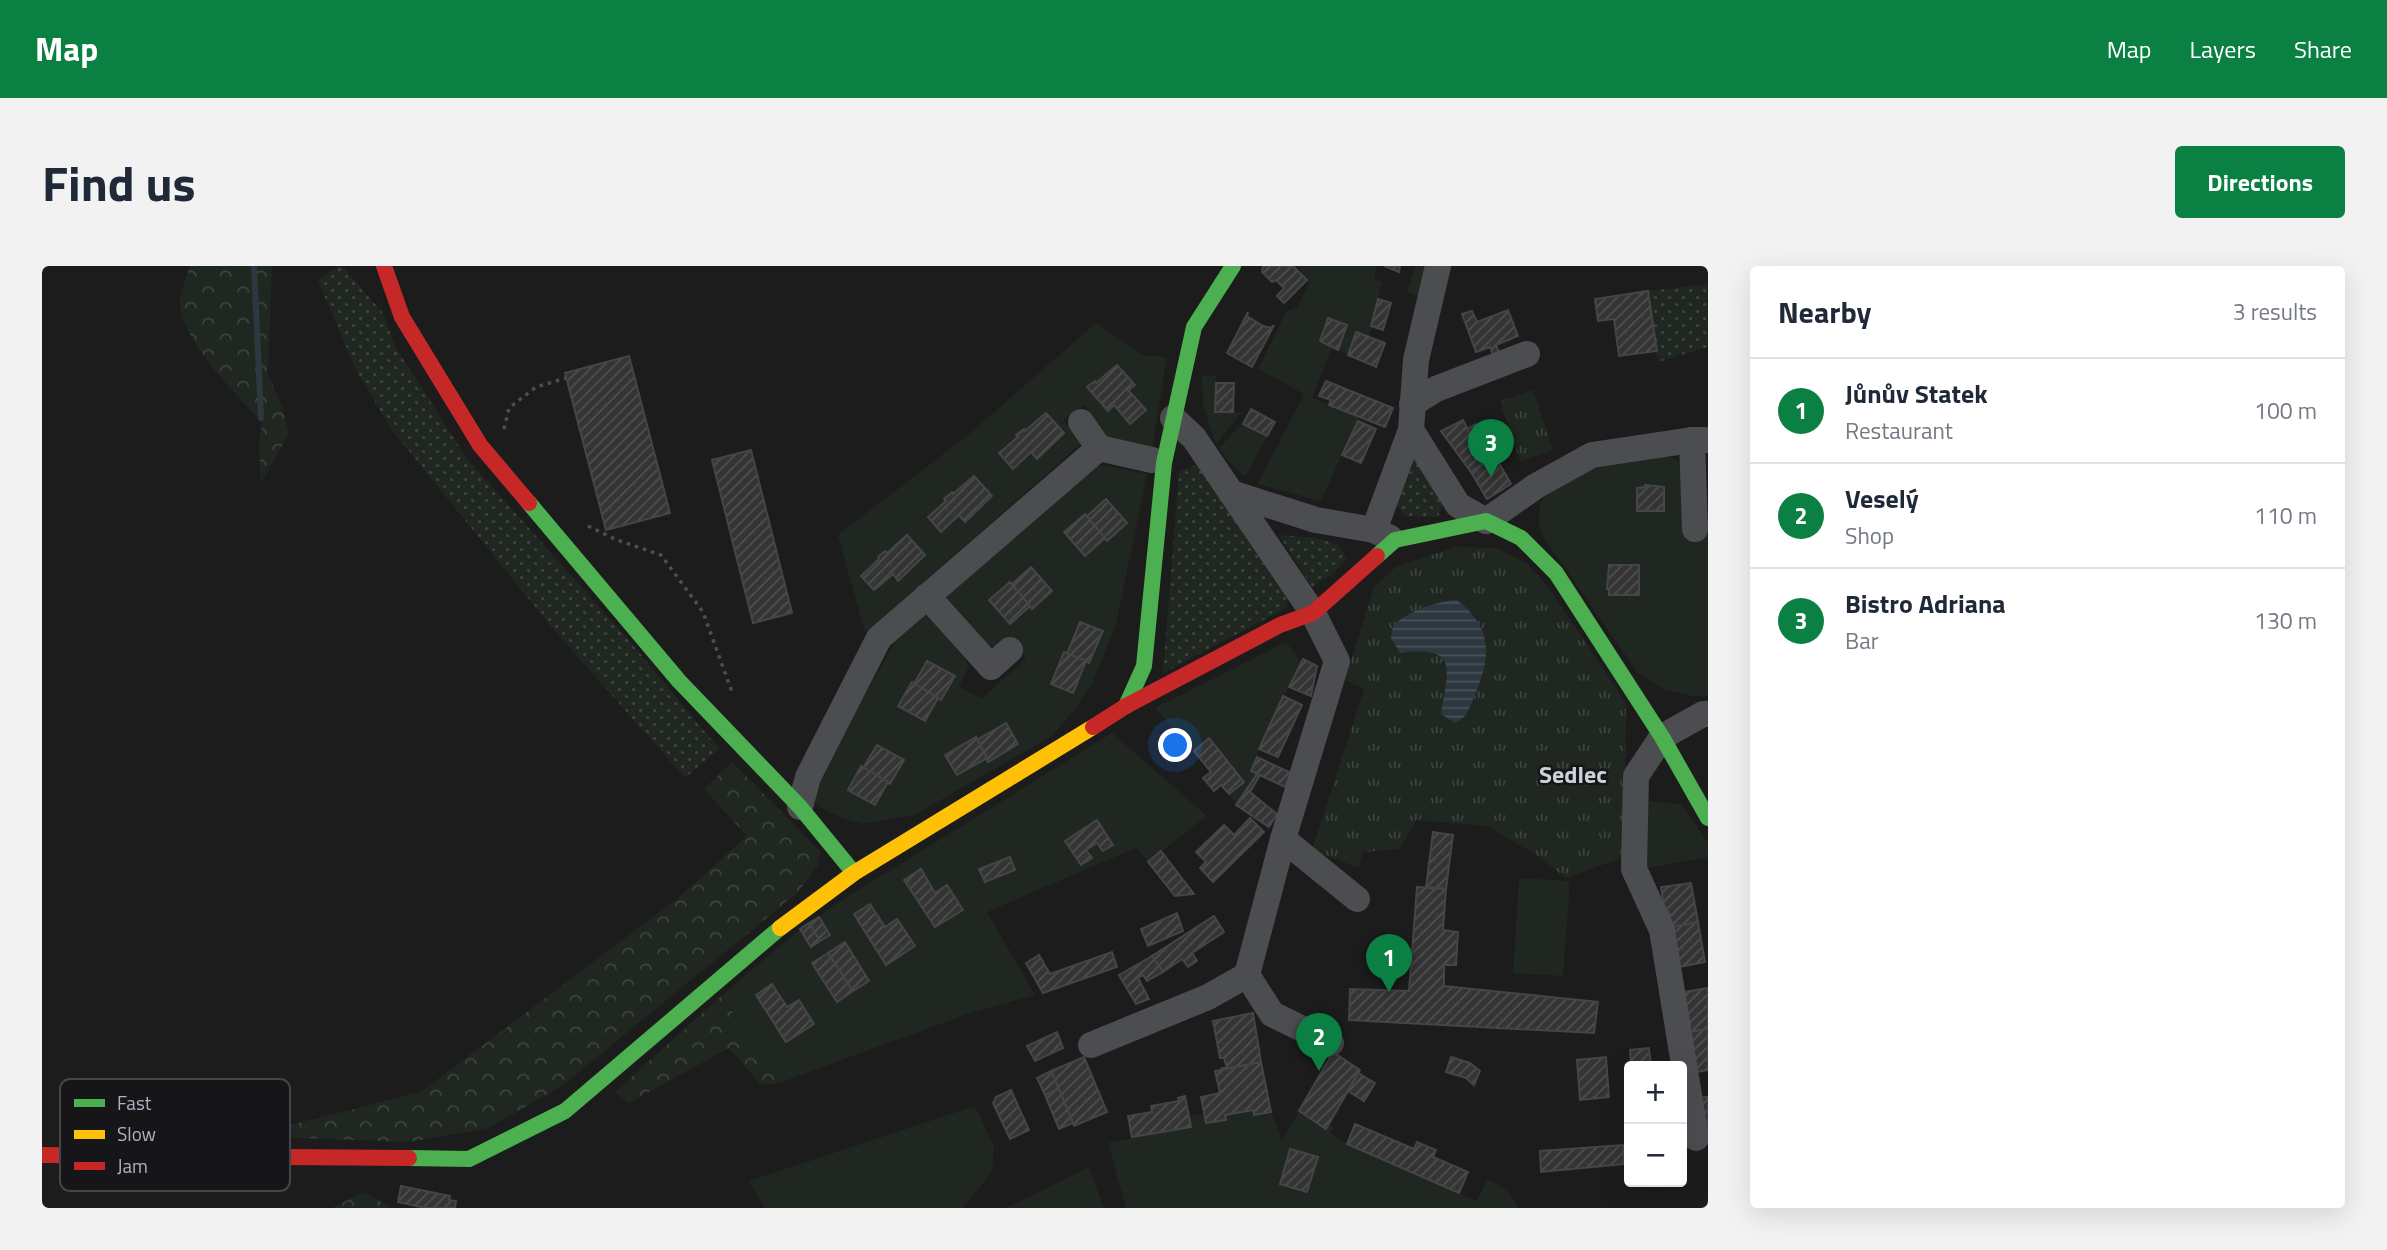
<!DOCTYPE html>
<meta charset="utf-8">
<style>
body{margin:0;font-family:"Titillium Web",sans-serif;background:#f2f2f3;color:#1f2937}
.controls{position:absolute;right:21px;bottom:21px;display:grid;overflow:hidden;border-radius:7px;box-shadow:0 7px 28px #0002}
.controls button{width:63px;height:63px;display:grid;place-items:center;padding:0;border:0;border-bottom:2px solid #e0e1e3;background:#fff;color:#1f2937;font:35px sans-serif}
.you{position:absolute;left:1134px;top:480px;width:24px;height:24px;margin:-18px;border:5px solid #fff;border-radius:50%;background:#1a73e8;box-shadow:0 0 0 10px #1a73e833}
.badge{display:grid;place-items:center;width:46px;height:46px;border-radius:50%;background:#0b8043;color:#fff;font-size:23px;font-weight:700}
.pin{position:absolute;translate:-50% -58px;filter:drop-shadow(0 2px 4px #0008)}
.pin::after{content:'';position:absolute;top:37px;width:24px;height:21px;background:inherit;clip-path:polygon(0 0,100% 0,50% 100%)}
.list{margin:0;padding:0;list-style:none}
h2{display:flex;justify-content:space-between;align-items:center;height:91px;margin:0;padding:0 28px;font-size:30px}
h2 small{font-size:23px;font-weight:400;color:#747a83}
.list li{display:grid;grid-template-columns:46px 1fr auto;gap:21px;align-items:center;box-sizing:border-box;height:105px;padding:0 28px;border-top:2px solid #e0e1e3}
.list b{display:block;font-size:26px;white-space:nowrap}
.list p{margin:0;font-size:23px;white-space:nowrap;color:#747a83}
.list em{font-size:23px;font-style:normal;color:#747a83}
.map{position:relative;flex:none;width:1666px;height:942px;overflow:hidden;border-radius:7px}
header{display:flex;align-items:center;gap:42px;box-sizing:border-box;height:98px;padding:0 35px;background:#0b8043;color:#fff}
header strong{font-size:33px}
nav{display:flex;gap:38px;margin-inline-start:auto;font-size:24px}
.intro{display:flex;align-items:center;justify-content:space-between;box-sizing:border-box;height:168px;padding:0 42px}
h1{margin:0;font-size:49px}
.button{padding:18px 32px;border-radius:7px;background:#0b8043;color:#fff;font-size:24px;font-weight:700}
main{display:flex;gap:42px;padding:0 42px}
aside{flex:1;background:#fff;border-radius:7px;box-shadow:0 7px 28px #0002}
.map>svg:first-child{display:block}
.grass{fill:url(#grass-dots)}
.forest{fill:url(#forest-crowns)}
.park{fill:url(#park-tufts)}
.garden{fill:#1f2720}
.water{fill:url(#water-rules)}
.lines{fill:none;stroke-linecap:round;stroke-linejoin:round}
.stream{stroke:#2d373f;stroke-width:6}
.building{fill:url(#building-hatch);stroke:#444548;stroke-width:2}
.path{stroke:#4d4e51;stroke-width:3.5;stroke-dasharray:3.5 5;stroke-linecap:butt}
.street{stroke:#4c4d50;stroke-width:26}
.fast{stroke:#4caf50;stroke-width:16}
.slow{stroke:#ffc107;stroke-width:16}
.jam{stroke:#c62828;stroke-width:16}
.labels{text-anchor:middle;stroke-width:5;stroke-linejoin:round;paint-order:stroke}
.quarter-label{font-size:24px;font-weight:bold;fill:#ced1d9;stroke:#161619}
.key{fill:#161619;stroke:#43454b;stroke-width:2}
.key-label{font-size:19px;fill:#acb2be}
</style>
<header>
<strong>Map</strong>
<nav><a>Map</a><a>Layers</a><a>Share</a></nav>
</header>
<div class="intro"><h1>Find us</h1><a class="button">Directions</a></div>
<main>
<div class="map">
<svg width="1666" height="942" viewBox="0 0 1666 942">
<defs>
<pattern id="grass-dots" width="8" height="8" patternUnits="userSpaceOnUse" patternTransform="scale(1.75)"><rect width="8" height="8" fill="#1f2720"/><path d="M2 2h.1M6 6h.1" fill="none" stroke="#3d443f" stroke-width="1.8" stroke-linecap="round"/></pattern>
<pattern id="forest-crowns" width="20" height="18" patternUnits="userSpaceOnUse" patternTransform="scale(1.75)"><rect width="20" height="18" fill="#1f2720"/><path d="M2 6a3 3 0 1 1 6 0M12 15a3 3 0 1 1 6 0" fill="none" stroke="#3d443f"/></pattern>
<pattern id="park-tufts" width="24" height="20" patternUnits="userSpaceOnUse" patternTransform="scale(1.75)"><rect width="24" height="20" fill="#1f2720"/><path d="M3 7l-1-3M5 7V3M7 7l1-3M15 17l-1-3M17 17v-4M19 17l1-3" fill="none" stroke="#3d443f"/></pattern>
<pattern id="water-rules" width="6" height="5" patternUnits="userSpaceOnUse" patternTransform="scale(1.75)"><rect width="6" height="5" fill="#2d373f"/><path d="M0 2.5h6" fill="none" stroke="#495259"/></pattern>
<pattern id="building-hatch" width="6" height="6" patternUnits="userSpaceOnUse" patternTransform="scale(1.75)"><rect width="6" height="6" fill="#343435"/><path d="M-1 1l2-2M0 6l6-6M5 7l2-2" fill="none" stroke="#4f4f50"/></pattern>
</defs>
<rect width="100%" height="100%" fill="#1c1c1c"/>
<g class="grass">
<polygon points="296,0 300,0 341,47 354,82 426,194 585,372 677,483 643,512 512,364 349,163 315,106 276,15"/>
<polygon points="1666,18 1666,81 1616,96 1606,25"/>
<polygon points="1373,193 1401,239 1396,251 1363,250 1355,240"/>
<polygon points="1158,198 1247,329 1244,342 1121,407 1137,205"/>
<polygon points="1237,269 1277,272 1296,279 1305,292 1292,307 1270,321"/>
</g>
<g class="forest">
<path d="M148 0H230L226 108 240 141 247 168 219 216 217 181 220 157C196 129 138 74 138 37 138 25 145 11 148 0Z"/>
<polygon points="690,496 778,585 776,599 755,627 520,820 446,862 367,876 205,870 379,826 636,632 705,570 662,523"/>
<polygon points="680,729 737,817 719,819 687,782 587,837 573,826"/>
<polygon points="321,926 351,942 290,942"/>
</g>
<g class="park">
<polygon points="1491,124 1511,184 1478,195 1458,135"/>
<polygon points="1414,281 1454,282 1484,297 1507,322 1584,437 1582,591 1524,612 1493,588 1445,560 1374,554 1358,583 1321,586 1317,602 1270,584 1322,423 1303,414 1332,321 1355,300"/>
</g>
<g class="garden">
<polygon points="1256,0 1335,0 1332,13 1340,16 1327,71 1314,67 1306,89 1296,84 1305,59 1286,53 1278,75 1290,81 1270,132 1317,151 1279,235 1216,218 1262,128 1216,103 1244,46 1256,40 1267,17"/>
<polygon points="1373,0 1384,0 1377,31 1365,26"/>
<polygon points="1054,57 1101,89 1125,91 1110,182 1068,174 1042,139 1022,154 1039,178 823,367 796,269 926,169"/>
<polygon points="1160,110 1174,110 1173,146 1200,146 1174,178 1161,140"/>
<polygon points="1200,157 1225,171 1203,211 1184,193 1177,182"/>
<path d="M1623 190 1632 192 1638 197 1644 268H1666V430H1650L1621 423 1596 407 1501 271C1474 204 1580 196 1623 190Z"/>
<polygon points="1060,199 1105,208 1074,359 1051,416 1034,442 1011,469 873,549 820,558 797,551 776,540 772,532 773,517 853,376 884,348 923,392 927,400 917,421 940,432 984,393 968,373 956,382 947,380 904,331 1055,200"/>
<polygon points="1244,376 1260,397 1235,443 1218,480 1210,505 1215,508 1195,538 1187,528 1202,516 1167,473 1152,485 1113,442"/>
<polygon points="1070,467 1165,550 1106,596 1094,582 945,646 993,729 931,746 737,817 680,729 758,663 769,681 788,669 777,651 792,639"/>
<polygon points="1604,535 1639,538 1666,577 1666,591 1600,603"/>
<polygon points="1477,612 1528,615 1521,710 1471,707"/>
<polygon points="933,840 952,880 950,906 921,942 723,942 707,915"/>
<path d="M1211 844 1212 849 1229 846 1240 874 1257 846 1283 863 1286 859 1292 862 1289 867 1305 878 1435 935 1445 914C1457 918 1473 928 1475 942H1084L1066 877 1148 861 1147 850 1162 848 1164 857 1183 854V849Z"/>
<polygon points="1047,901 1062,942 964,942"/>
</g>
<path class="water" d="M1415 334C1452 363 1449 392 1432 431 1426 444 1426 451 1413 457L1399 448C1406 404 1418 379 1358 387L1349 372 1351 360C1366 345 1394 335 1415 334Z"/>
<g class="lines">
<polyline class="stream" points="212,0 219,152"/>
</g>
<g class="building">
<polygon points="1221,0 1251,0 1265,14 1242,37 1235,30 1242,22 1234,14 1230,16 1220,6"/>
<polygon points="1342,0 1358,0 1357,6"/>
<polygon points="1606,25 1615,85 1577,90 1572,53 1556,55 1553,33"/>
<polygon points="1336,33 1349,37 1341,64 1329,60"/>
<polygon points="1466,44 1476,70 1454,79 1457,87 1451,89 1448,81 1434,86 1420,48 1430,45 1435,56"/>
<polygon points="1206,46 1205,50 1221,60 1229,62 1232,59 1210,101 1185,87"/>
<polygon points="1286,52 1305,59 1296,84 1278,75"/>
<polygon points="1314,66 1343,77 1334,101 1306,89"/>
<polygon points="587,90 628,247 564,264 523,107"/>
<polygon points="1075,99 1093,119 1086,124 1104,144 1088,158 1072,139 1066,145 1045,121 1053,115 1054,117"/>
<polygon points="1284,115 1351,142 1343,161 1287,139 1289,134 1277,130"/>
<polygon points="1174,117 1192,117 1191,146 1173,146"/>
<polygon points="1209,143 1233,156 1225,170 1201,158"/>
<polygon points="1004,147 1022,167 995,193 989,186 971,203 957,187 976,171 974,169 982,163 983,165"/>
<polygon points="1421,154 1443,196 1429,206 1399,165"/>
<polygon points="1316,155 1334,163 1319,197 1300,189"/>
<polygon points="1434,158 1453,190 1443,196 1425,163"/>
<polygon points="709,184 750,347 711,357 670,194"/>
<polygon points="1453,190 1469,218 1445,233 1429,206"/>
<polygon points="932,210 950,230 923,256 917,249 899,266 886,251 904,235 902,233 910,226 911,228"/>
<polygon points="1603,219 1622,221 1622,245 1595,245 1595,222 1603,221"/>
<polygon points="1064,233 1085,257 1065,275 1044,251"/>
<polygon points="1043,248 1063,272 1043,290 1022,266"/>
<polygon points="865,269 883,289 856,315 851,308 832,324 819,310 837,293 836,291 843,285 845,287"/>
<polygon points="1567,299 1597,299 1597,329 1567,329 1567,323 1565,323"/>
<polygon points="989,301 1010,325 990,343 969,319"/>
<polygon points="968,316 988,340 968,358 947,334"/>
<polygon points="1038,356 1061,365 1047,397 1025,388"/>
<polygon points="1022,386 1044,395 1031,427 1009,418"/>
<polygon points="1261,393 1275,400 1269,430 1247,421"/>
<polygon points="885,395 913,410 899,434 872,418"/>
<polygon points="870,416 896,432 883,455 856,440"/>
<polygon points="1241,430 1260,439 1236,491 1217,483"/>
<polygon points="964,457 976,478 946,496 935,474"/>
<polygon points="934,471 945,492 915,509 903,489"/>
<polygon points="1167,472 1202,516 1187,528 1179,519 1172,525 1161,512 1169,506 1152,485"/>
<polygon points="835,479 862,494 848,518 821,502"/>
<polygon points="1215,491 1249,507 1243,521 1209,505"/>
<polygon points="819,500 846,516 833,539 806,524"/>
<polygon points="1215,508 1218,509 1208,526 1235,548 1227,561 1194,539"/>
<polygon points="1208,552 1222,566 1171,616 1158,602 1164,596 1154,586 1182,559 1192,569"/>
<polygon points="1055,554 1071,579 1061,585 1055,577 1044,584 1050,592 1039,599 1023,575"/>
<polygon points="1391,566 1411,569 1404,623 1384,621"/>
<polygon points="1119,585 1152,628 1133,630 1106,596"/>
<polygon points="968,591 973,604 943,616 937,603"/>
<polygon points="879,603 893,627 905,619 921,644 893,661 862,614"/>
<polygon points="1649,617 1656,656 1630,661 1627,646 1623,647 1619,621"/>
<polygon points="1375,621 1404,623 1401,664 1416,666 1414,699 1402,699 1402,720 1556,736 1552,767 1307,754 1308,723 1367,725"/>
<polygon points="828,638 843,661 855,653 873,680 844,699 812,648"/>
<polygon points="1135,647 1141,665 1106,680 1099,663"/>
<polygon points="1172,650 1182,666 1150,687 1155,695 1146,701 1140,693 1121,706 1110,690"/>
<polygon points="777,651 788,669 778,675 767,657"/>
<polygon points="1656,656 1663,696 1632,702 1630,661"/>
<polygon points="767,657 778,675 769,681 758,663"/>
<polygon points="803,676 827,715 811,725 786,687"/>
<polygon points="1070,686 1075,701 1001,727 984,697 997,689 1008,708"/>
<polygon points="786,687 811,725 795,736 770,697"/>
<polygon points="1110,690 1121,706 1105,715 1101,709 1096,712 1107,733 1094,738 1077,709"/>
<polygon points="730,718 745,741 757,734 772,758 744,776 714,729"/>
<polygon points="1666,722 1666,763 1647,766 1636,727"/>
<polygon points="1211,747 1219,796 1181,804 1180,802 1185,802 1182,792 1178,792 1171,755"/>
<polygon points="1666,763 1666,804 1649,807 1647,766"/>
<polygon points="1015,766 1021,782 993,795 985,780"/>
<polygon points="1607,782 1609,800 1589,800 1588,784"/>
<polygon points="1291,786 1318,804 1284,863 1257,845"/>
<polygon points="1042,791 1065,846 1032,860 1009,805"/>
<polygon points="1409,791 1428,797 1438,805 1432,819 1424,812 1404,806"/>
<polygon points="1564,791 1567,831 1538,834 1535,794"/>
<polygon points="1219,796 1229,846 1212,849 1211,844 1183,849 1184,854 1164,857 1159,831 1178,827 1173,805"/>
<polygon points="1009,805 1017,823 1003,829 995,812"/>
<polygon points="1316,807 1333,817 1322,835 1306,825"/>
<polygon points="1017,823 1031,857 1017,863 1003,829"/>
<polygon points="969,824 987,864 968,873 951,837 954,831"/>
<polygon points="1143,830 1149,861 1090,871 1086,850 1110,846 1109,840 1137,835 1136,832"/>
<polygon points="1666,831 1666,872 1653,832"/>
<polygon points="1313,858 1372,883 1375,876 1394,884 1391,891 1426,906 1417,927 1305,878"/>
<polygon points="1581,879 1582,898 1499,906 1498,885"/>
<polygon points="1248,883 1276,891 1265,926 1238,918"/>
<polygon points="359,920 408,930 407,934 414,935 413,942 383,942 356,936"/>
</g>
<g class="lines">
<g class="path">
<polyline points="462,163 467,142 494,121 524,112"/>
<polyline points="546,260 575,274 619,289 661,346 690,426"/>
</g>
<g class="street">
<polyline points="1370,138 1394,123 1485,88"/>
<polyline points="1131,152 1152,172 1271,347 1295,395 1241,573 1205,709 1230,748 1289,777"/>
<polyline points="1369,164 1416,239 1444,255 1494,220 1550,189 1650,174 1666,174"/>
<polyline points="1650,174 1653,263"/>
<polyline points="1057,182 1110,194"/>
<polyline points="1189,227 1274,254 1332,264 1348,272"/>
<polyline points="1332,264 1369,164 1374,94 1396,0"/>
<polyline points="885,330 949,401 968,384"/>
<polyline points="758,541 766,511 837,372 1057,182 1039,156"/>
<polyline points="1241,573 1315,633"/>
<polyline points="1049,779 1166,731 1205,709"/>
<polyline points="1654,872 1620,664 1592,603 1594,510 1620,471 1661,448 1666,448"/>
</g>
<g class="fast">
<polyline points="487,237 637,415 758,541 812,607"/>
<polyline points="1335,290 1353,274 1444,255 1479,272 1514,307 1620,471 1666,552"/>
<polyline points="1084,440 1102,400 1122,197 1152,61 1191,0"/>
<polyline points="367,892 427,893 523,845 738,662"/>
</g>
<polyline class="slow" points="738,662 812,607 1051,461"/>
<g class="jam">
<polyline points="342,0 360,51 438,179 487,237"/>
<polyline points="1051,461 1084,440 1238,359 1271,347 1335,290"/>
<polyline points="0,889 367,892"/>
</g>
</g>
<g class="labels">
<g class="quarter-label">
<text x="1531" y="517">Sedlec</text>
</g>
</g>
<rect x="18" y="813" width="230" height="112" rx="10" class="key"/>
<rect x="32" y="833" width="31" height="8" fill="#4caf50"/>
<rect x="32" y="864" width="31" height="9" fill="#ffc107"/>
<rect x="32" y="896" width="31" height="8" fill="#c62828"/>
<g class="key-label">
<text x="75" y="844">Fast</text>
<text x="75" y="875">Slow</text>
<text x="75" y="907">Jam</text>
</g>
</svg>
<div class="controls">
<button>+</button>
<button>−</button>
</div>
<div class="you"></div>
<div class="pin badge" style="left:1347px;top:726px">1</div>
<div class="pin badge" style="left:1277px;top:805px">2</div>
<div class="pin badge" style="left:1449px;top:211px">3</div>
</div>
<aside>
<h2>Nearby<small>3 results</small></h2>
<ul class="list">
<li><span class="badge">1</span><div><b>Jůnův Statek</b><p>Restaurant</p></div><em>100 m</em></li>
<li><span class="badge">2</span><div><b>Veselý</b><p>Shop</p></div><em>110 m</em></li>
<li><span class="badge">3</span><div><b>Bistro Adriana</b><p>Bar</p></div><em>130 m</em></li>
</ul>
</aside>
</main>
